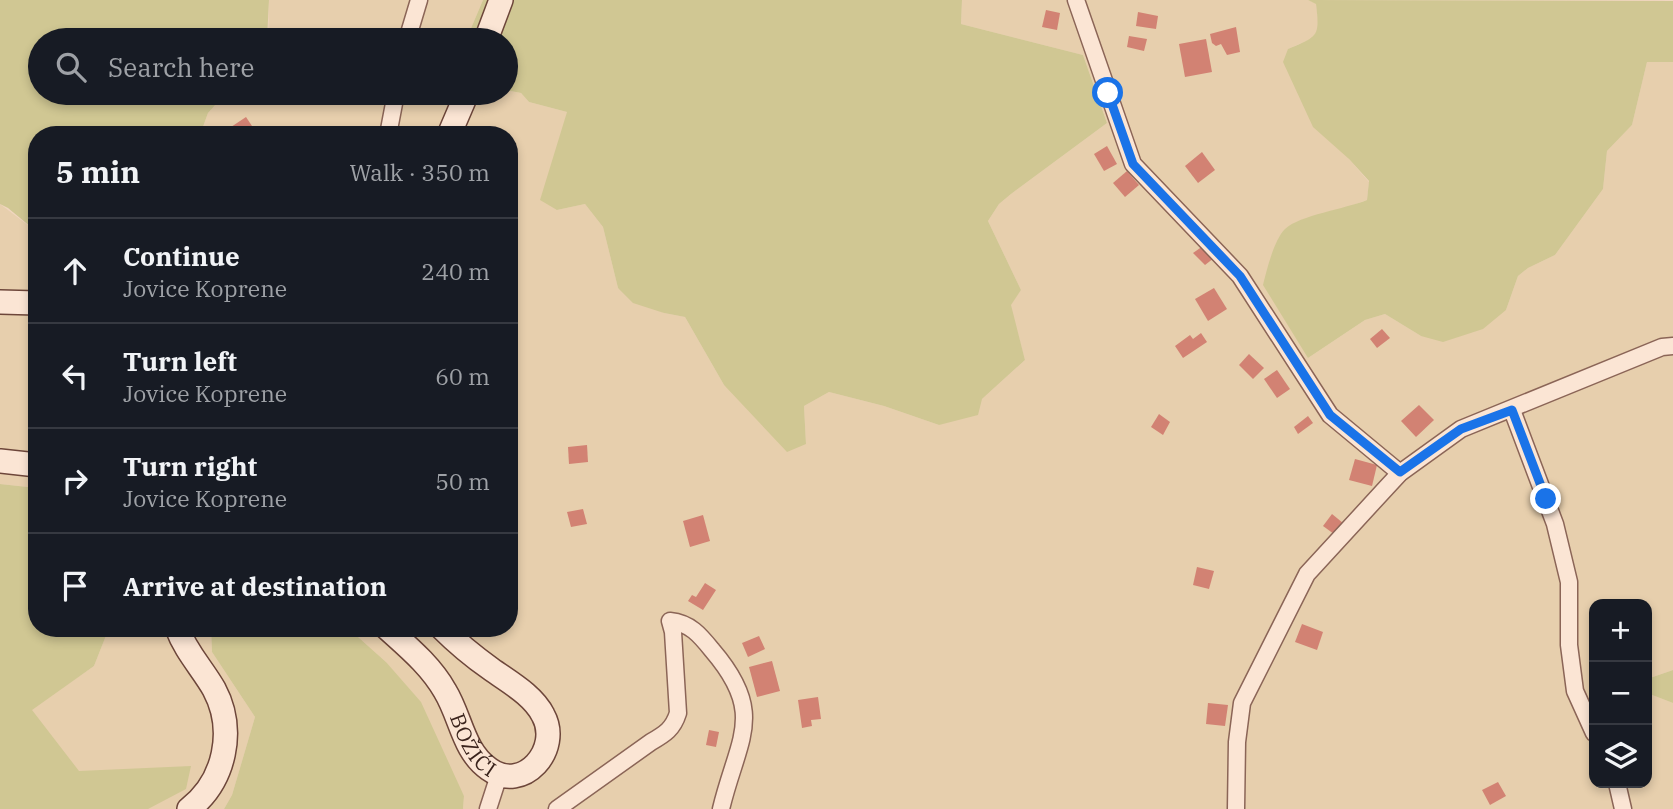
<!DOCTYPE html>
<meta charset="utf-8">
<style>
body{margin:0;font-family:"IBM Plex Serif",serif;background:#242831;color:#f1f3f6}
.controls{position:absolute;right:21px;bottom:21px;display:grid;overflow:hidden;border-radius:14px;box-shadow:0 4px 10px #0003}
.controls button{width:63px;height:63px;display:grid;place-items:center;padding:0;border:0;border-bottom:2px solid #363941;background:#171b24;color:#f1f3f6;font:35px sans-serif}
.stop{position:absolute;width:21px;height:21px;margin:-16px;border:5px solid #1a73e8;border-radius:50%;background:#fff}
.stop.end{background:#1a73e8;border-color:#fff;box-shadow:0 2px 7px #0008}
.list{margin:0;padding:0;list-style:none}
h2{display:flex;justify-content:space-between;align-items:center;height:91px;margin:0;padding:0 28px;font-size:30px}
h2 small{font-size:23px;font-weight:400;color:#9ea1a6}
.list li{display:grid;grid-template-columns:46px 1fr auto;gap:21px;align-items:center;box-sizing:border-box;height:105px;padding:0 28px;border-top:2px solid #363941}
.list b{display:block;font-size:26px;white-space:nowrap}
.list p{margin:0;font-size:23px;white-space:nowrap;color:#9ea1a6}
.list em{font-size:23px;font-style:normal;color:#9ea1a6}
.icon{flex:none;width:38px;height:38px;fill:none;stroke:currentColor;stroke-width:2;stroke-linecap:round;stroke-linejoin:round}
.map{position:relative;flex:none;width:1673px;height:809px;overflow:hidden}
.search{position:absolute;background:#171b24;box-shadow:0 4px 10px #0003;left:28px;top:28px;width:490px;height:77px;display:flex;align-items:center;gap:18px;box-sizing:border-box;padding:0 24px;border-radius:38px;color:#9ea1a6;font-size:26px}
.panel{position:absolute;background:#171b24;box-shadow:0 4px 10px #0003;left:28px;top:126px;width:490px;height:511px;border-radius:28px}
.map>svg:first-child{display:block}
.farmland{fill:#e7cfad}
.green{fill:#d0c793}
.building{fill:#d28273}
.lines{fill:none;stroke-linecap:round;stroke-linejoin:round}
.minor-casing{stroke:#8b6557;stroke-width:19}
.secondary-casing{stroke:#6d463a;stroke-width:26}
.minor{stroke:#fbe5d4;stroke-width:16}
.secondary{stroke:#fbe5d4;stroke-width:23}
.route{stroke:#1a73e8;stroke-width:9}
.labels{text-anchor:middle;stroke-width:5;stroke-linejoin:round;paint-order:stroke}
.street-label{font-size:21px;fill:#3a231c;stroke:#f8e2d0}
</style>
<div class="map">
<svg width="1673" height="809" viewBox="0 0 1673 809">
<rect width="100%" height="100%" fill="#f1d6c0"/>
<g class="farmland">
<polygon points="269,0 483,0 466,40 268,40"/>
<polygon points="962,0 1308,0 1316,3 1319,27 1313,38 1288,49 1349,159 1369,182 1367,200 1339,210 1308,358 1365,320 1385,314 1421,336 1506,310 1518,276 1528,268 1555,255 1603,189 1607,151 1632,125 1647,62 1673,62 1673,670 1647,679 1647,604 1594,604 1594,783 1647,783 1647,693 1673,703 1673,809 463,809 464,796 386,662 348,628 509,628 509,135 200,135 208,113 226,93 454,93 482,105 490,93 506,93 506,90 521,93 529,102 567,112 557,210 585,204 603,227 618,288 664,313 685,317 724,385 806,444 804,406 829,392 884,406 939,425 982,399 1025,360 1010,305 1021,290 988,221 999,204 1011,194 1107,123 1083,55 961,24"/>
<polygon points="0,204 37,232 37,488 0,484"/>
<polygon points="109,628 211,628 212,652 255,717 232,795 224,809 0,809 0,731 94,666"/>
</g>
<g class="green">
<polygon points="0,0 269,0 267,40 40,40 40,93 226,93 208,113 200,135 37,135 37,232 8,208 0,204"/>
<polygon points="483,0 962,0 961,24 1083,55 1107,123 1011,194 999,204 988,221 1021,290 1011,305 1025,360 982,399 978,415 939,425 884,406 829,392 804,406 806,444 787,452 724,385 685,317 664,313 633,303 618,288 603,227 585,204 557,210 540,200 567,112 529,102 521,93 506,90 506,40 466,40"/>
<path d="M1308 0 1673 1V62H1647L1632 125 1607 151 1603 189 1555 255 1528 268 1518 276 1506 310 1483 329 1443 342 1421 336 1385 314 1365 320 1308 358 1263 285C1267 269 1274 240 1285 229 1300 215 1345 209 1367 200L1369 181 1349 159 1313 127 1283 62 1288 49C1318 36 1320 37 1316 4Z"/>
<polygon points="0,484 37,488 37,628 109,628 94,666 32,710 79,771 191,766 186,789 148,809 0,809"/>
<polygon points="211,628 348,628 386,662 421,702 464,796 463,809 224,809 232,795 255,717 212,652"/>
<polygon points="1673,670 1673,703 1647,693 1647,679"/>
</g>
<g class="building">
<polygon points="1046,10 1060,13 1057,30 1042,27"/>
<polygon points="1138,12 1158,16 1156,29 1136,26"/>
<polygon points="1236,27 1240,52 1227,55 1221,44 1216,46 1212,43 1210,34"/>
<polygon points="1129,36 1147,39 1144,51 1127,47"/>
<polygon points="1206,39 1212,72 1185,77 1179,44"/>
<polygon points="246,117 256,132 251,135 236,135 231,127"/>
<polygon points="1107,146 1117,164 1104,171 1094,154"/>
<polygon points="1202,152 1215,170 1198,183 1185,166"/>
<polygon points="1127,171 1139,185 1125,197 1113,183"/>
<polygon points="1203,246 1214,258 1205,265 1193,253"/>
<polygon points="1214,288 1227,309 1208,321 1195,299"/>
<polygon points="1382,329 1390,338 1377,348 1370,339"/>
<polygon points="1201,333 1207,342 1183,358 1175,346 1190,335 1193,339"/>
<polygon points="1249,354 1264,368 1253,379 1239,365"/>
<polygon points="1277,370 1290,389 1277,398 1264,379"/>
<polygon points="1419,405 1434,420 1416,437 1401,421"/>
<polygon points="1159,414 1170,422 1163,435 1151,427"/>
<polygon points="1308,416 1313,423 1298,434 1294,427"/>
<polygon points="587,445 588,462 569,464 568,447"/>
<polygon points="1355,459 1377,465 1372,486 1349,480"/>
<polygon points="583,509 587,524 571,527 567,512"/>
<polygon points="1332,514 1343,523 1334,534 1323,526"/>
<polygon points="703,515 710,541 690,547 683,521"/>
<polygon points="1197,567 1214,571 1209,589 1193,585"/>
<polygon points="705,583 716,590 703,610 688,601 692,595 696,597"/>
<polygon points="1302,624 1323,632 1317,650 1295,642"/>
<polygon points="759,636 765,649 748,657 742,643"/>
<polygon points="772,661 780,691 757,697 749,667"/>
<polygon points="818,697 821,719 811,720 812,726 802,728 798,700"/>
<polygon points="1208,703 1228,705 1225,726 1206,724"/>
<polygon points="709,730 719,732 716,747 706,745"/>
<polygon points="1498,782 1506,796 1490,805 1482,790"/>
</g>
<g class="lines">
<g class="minor-casing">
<g id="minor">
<polyline points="1076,0 1133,164 1240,276 1330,415 1400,473"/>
<polyline points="407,40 419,0"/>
<polyline points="388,135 396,93"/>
<polyline points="1512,410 1555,524 1569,582 1569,645 1575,691 1594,733"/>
<polyline points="1617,783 1623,809"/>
<polyline points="488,809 499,775"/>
<path d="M557 809 651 742C665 734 673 729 678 713L673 632 670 621C690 623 700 635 712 650 767 714 738 738 721 809"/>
<polyline points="1236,809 1237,742 1242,703 1307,574 1387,487 1400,473 1461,429 1662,347 1673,346"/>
</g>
</g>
<g class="secondary-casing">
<g id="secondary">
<polyline points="486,40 501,0"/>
<polyline points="449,135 467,93"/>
<polyline points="0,302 37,303"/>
<polyline points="0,461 37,465"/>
<path d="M177 628C186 652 202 668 214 689 236 730 225 781 189 809"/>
<path id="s1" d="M387 628C408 647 431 666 445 691 461 717 463 751 489 769 523 794 562 749 543 715 533 695 509 682 491 669 474 657 457 643 442 628"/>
</g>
</g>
<use href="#minor" class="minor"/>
<use href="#secondary" class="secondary"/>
</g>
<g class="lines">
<polyline class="route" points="1108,93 1133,164 1240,276 1330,415 1400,472 1461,429 1512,410 1546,499"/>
</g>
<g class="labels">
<g class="street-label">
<text dy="7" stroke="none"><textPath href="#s1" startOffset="147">BOŽIĆI</textPath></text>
</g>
</g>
</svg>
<div class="controls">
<button>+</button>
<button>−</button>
<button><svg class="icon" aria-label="layers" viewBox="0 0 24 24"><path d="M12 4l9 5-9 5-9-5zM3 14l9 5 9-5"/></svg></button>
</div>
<div class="stop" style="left:1108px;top:93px"></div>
<div class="stop end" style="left:1546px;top:499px"></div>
<div class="search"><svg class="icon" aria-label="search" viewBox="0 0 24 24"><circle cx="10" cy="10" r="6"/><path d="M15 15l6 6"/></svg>Search here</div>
<section class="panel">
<h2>5 min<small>Walk · 350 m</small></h2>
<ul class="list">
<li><svg class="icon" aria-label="ahead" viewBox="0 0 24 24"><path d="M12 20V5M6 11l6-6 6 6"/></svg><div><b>Continue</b><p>Jovice Koprene</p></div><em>240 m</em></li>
<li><svg class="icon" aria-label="left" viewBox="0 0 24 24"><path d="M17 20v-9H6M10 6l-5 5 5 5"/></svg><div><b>Turn left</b><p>Jovice Koprene</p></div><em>60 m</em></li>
<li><svg class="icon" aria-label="right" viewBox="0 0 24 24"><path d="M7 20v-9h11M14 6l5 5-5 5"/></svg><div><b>Turn right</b><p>Jovice Koprene</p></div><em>50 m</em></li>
<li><svg class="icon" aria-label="arrive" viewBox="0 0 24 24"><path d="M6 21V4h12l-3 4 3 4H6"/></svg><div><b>Arrive at destination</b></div></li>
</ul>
</section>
</div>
